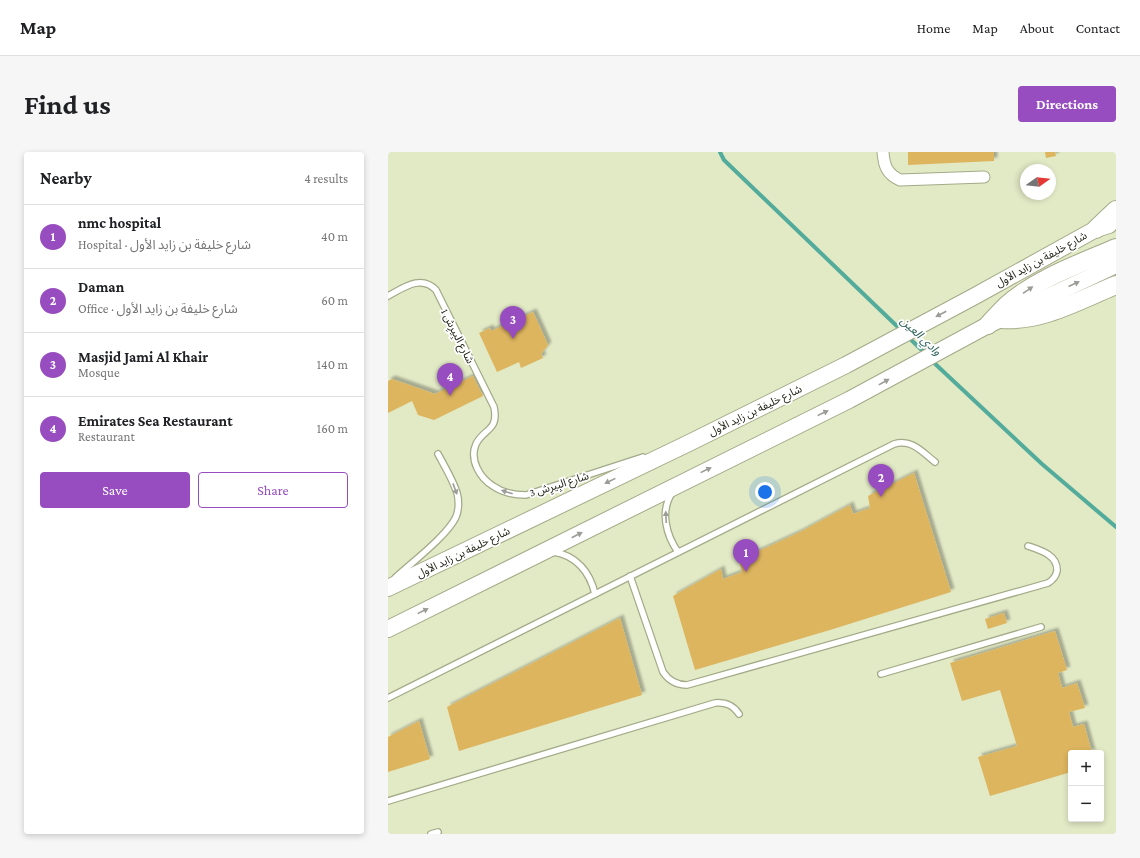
<!DOCTYPE html>
<meta charset="utf-8">
<style>
body{margin:0;font-family:"Crimson Pro","Noto Sans Arabic",serif;background:#f6f6f6;color:#202124}
.controls{position:absolute;right:12px;bottom:12px;display:grid;overflow:hidden;border-radius:4px;box-shadow:0 2px 6px #0003}
.controls button{width:36px;height:36px;display:grid;place-items:center;padding:0;border:0;border-bottom:1px solid #e0e0e0;background:#fff;color:#202124;font:20px sans-serif}
.compass{position:absolute;left:632px;top:12px;width:36px;height:36px;border-radius:50%;background:#fff;box-shadow:0 2px 6px #0003;rotate:75deg}
.you{position:absolute;left:377px;top:340px;width:14px;height:14px;margin:-10px;border:3px solid #fff;border-radius:50%;background:#1a73e8;box-shadow:0 0 0 6px #1a73e833}
.badge{display:grid;place-items:center;width:26px;height:26px;border-radius:50%;background:#974dc0;color:#fff;font-size:13px;font-weight:700}
.pin{position:absolute;translate:-50% -33px;filter:drop-shadow(0 1px 2px #0008)}
.pin::after{content:'';position:absolute;top:21px;width:14px;height:12px;background:inherit;clip-path:polygon(0 0,100% 0,50% 100%)}
.list{margin:0;padding:0;list-style:none}
h2{display:flex;justify-content:space-between;align-items:center;height:52px;margin:0;padding:0 16px;font-size:17px}
h2 small{font-size:13px;font-weight:400;color:#757577}
.list li{display:grid;grid-template-columns:26px 1fr auto;gap:12px;align-items:center;box-sizing:border-box;height:64px;padding:0 16px;border-top:1px solid #e0e0e0}
.list b{display:block;font-size:15px;white-space:nowrap}
.list p{margin:0;font-size:13px;white-space:nowrap;color:#757577}
.list em{font-size:13px;font-style:normal;color:#757577}
.actions{display:flex;gap:8px;padding:12px 16px}
.actions a{flex:1;padding:9px 0;border:1px solid #974dc0;border-radius:4px;text-align:center;font-size:14px;color:#974dc0}
.actions .main{background:#974dc0;color:#fff}
.map{position:relative;flex:none;width:728px;height:682px;overflow:hidden;border-radius:4px}
header{display:flex;align-items:center;gap:24px;box-sizing:border-box;height:56px;padding:0 20px;background:#fff;border-bottom:1px solid #e0e0e0}
header strong{font-size:19px}
nav{display:flex;gap:22px;margin-inline-start:auto;font-size:14px}
.intro{display:flex;align-items:center;justify-content:space-between;box-sizing:border-box;height:96px;padding:0 24px}
h1{margin:0;font-size:28px}
.button{padding:10px 18px;border-radius:4px;background:#974dc0;color:#fff;font-size:14px;font-weight:700}
main{display:flex;gap:24px;padding:0 24px}
aside{flex:1;background:#fff;border-radius:4px;box-shadow:0 2px 6px #0003}
.map>svg:first-child{display:block}
.lines{fill:none;stroke-linecap:round;stroke-linejoin:round}
.stream{stroke:#53ac9b;stroke-width:4}
.building{fill:#deb55f;filter:url(#shadow)}
.service-casing{stroke:#a3aa88;stroke-width:8}
.minor-casing{stroke:#a3aa88;stroke-width:13}
.secondary-casing{stroke:#a3aa88;stroke-width:18}
.primary-casing{stroke:#a3aa88;stroke-width:20}
.service{stroke:#fff;stroke-width:5.5}
.minor{stroke:#fff;stroke-width:11}
.secondary{stroke:#fff;stroke-width:16}
.primary{stroke:#fff;stroke-width:18}
.oneway{fill:#9b9c96}
.labels{text-anchor:middle;stroke-width:3.5;stroke-linejoin:round;paint-order:stroke}
.street-label{font-size:11px;fill:#212316;stroke:#fff}
.water-label{font-size:12px;font-style:italic;fill:#2d625a;stroke:#fff}
</style>
<header>
<strong>Map</strong>
<nav><a>Home</a><a>Map</a><a>About</a><a>Contact</a></nav>
</header>
<div class="intro"><h1>Find us</h1><a class="button">Directions</a></div>
<main>
<aside>
<h2>Nearby<small>4 results</small></h2>
<ul class="list">
<li><span class="badge">1</span><div><b>nmc hospital</b><p>Hospital · شارع خليفة بن زايد الأول</p></div><em>40 m</em></li>
<li><span class="badge">2</span><div><b>Daman</b><p>Office · شارع خليفة بن زايد الأول</p></div><em>60 m</em></li>
<li><span class="badge">3</span><div><b>Masjid Jami Al Khair</b><p>Mosque</p></div><em>140 m</em></li>
<li><span class="badge">4</span><div><b>Emirates Sea Restaurant</b><p>Restaurant</p></div><em>160 m</em></li>
</ul>
<div class="actions"><a class="main">Save</a><a>Share</a></div>
</aside>
<div class="map">
<svg width="728" height="682" viewBox="0 0 728 682">
<defs>
<filter id="shadow"><feDropShadow dx="3.5" dy="-3.5" stdDeviation="1" flood-color="#0004"/></filter>
</defs>
<rect width="100%" height="100%" fill="#e2e9c5"/>
<g class="lines">
<g class="stream">
<polyline points="332,0 336,8 514,179"/>
<polyline points="519,184 539,203"/>
<polyline points="543,208 654,312 728,375"/>
</g>
</g>
<g class="building">
<polygon points="520,0 606,0 606,9 520,13"/>
<polygon points="657,0 667,0 668,4 658,6"/>
<polygon points="145,160 160,193 153,202 155,206 133,216 131,210 109,220 91,181 102,176 103,179"/>
<polygon points="85,224 95,244 46,268 30,263 24,249 0,261 0,229 4,227 47,242"/>
<polygon points="526,321 563,440 442,478 307,518 285,444 333,417 335,427 354,420 351,408 410,381 462,353 465,362 482,356 480,344"/>
<polygon points="616,461 619,471 600,477 597,467"/>
<polygon points="232,466 254,543 71,599 59,555"/>
<polygon points="667,479 679,518 670,521 674,536 689,531 697,556 681,560 685,575 696,572 704,601 683,601 683,620 602,644 590,605 629,594 612,538 574,549 562,511"/>
<polygon points="31,569 42,607 0,620 0,585"/>
</g>
<g class="lines">
<g class="service-casing">
<g id="service">
<path d="M0 144C15 136 33 122 48 138L106 255C111 279 96 276 88 292 81 308 92 326 105 334 115 341 127 343 138 343L255 305"/>
<path d="M284 341C272 359 278 383 290 400"/>
<path d="M165 400C188 403 202 420 207 442"/>
<path d="M242 424 275 520C281 529 289 533 299 533L660 431C665 428 668 424 669 419 670 403 652 398 640 394"/>
<path d="M7 426C23 411 59 384 68 365 71 358 71 348 69 341 65 328 57 315 50 302"/>
<polyline points="493,522 653,475"/>
<path d="M0 546 506 292C524 287 533 299 547 310"/>
<path d="M0 649 327 551C338 550 345 553 351 562"/>
<polyline points="43,682 50,680"/>
</g>
</g>
<g class="minor-casing">
<path id="minor" d="M495 0C496 14 499 22 512 28L596 25"/>
</g>
<g class="secondary-casing">
<g id="secondary">
<polyline points="0,436 303,290 458,213 587,144 708,77 721,73"/>
<polyline points="0,477 461,248 600,173 728,113"/>
</g>
</g>
<g class="primary-casing">
<g id="primary">
<polyline points="708,77 728,58"/>
<path d="M613 167C654 170 691 148 728 133"/>
<path d="M600 173C606 166 613 159 619 153 650 126 691 112 728 96"/>
</g>
</g>
<use href="#service" class="service"/>
<use href="#minor" class="minor"/>
<use href="#secondary" class="secondary"/>
<use href="#primary" class="primary"/>
</g>
<defs><path id="oneway-solid" d="M-6-.8H1V-3.2L6.5 0L1 3.2V.8H-6Z"/></defs>
<g class="oneway">
<use href="#oneway-solid" transform="translate(686 132) rotate(-25)"/>
<use href="#oneway-solid" transform="translate(640 138) rotate(-34)"/>
<use href="#oneway-solid" transform="translate(553 162) rotate(152)"/>
<use href="#oneway-solid" transform="translate(496 230) rotate(-29)"/>
<use href="#oneway-solid" transform="translate(435 261) rotate(-26)"/>
<use href="#oneway-solid" transform="translate(318 318) rotate(-26)"/>
<use href="#oneway-solid" transform="translate(222 329) rotate(154)"/>
<use href="#oneway-solid" transform="translate(67 337) rotate(70)"/>
<use href="#oneway-solid" transform="translate(119 340) rotate(-162)"/>
<use href="#oneway-solid" transform="translate(278 365) rotate(-92)"/>
<use href="#oneway-solid" transform="translate(189 383) rotate(-27)"/>
<use href="#oneway-solid" transform="translate(35 459) rotate(-26)"/>
</g>
<g class="labels">
<g class="street-label">
<text transform="translate(653 107) rotate(-29)" y="4">شارع خليفة بن زايد الأول</text>
<text transform="translate(70 184) rotate(63)" y="4">شارع البِيرِش 1</text>
<text transform="translate(367 258) rotate(-26)" y="4">شارع خليفة بن زايد الأول</text>
<text transform="translate(171 332) rotate(-17)" y="4">شارع البِيرِش 3</text>
<text transform="translate(75 400) rotate(-26)" y="4">شارع خليفة بن زايد الأول</text>
</g>
<g class="water-label">
<text transform="translate(533 184) rotate(43)" y="4">وادي العين</text>
</g>
</g>
</svg>
<div class="controls">
<button>+</button>
<button>−</button>
</div>
<svg class="compass" viewBox="-18 -18 36 36"><path d="M0-13l5 13h-10z" fill="#e53935"/><path d="M0 13l5-13h-10z" fill="#757577"/></svg>
<div class="you"></div>
<div class="pin badge" style="left:358px;top:420px">1</div>
<div class="pin badge" style="left:493px;top:345px">2</div>
<div class="pin badge" style="left:125px;top:187px">3</div>
<div class="pin badge" style="left:62px;top:244px">4</div>
</div>
</main>
